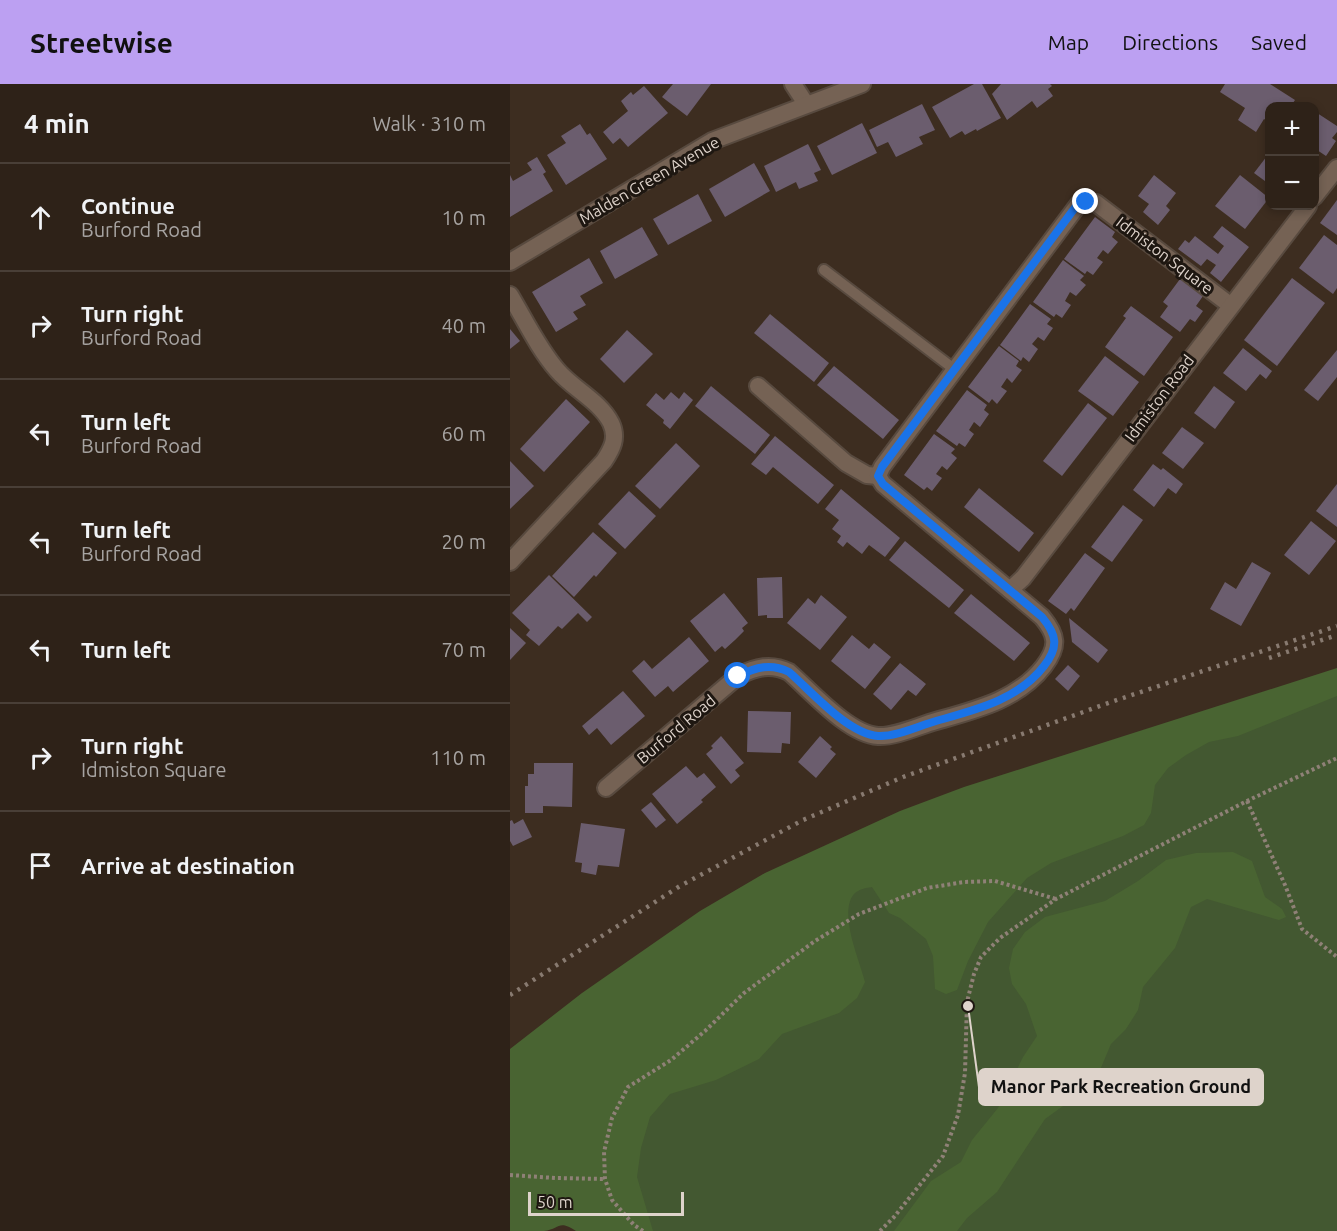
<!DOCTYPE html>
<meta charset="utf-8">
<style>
body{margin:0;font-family:Ubuntu,sans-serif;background:#3a2f25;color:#f1f3f6}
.controls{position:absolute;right:18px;top:18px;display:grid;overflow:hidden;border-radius:12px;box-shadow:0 3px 9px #0003}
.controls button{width:54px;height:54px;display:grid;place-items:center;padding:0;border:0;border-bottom:2px solid #493f37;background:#2e2218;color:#f1f3f6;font:30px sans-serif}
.scale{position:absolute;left:18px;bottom:15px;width:156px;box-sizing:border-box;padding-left:6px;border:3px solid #ded3cb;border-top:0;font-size:16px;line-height:21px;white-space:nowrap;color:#ded3cb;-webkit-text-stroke:4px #1e1711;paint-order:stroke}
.stop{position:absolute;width:18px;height:18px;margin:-14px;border:4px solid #1a73e8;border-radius:50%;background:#fff}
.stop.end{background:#1a73e8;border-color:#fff;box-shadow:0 2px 6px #0008}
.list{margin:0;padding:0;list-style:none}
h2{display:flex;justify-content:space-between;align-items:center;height:78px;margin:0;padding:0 24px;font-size:26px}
h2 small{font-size:20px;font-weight:400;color:#a7a4a2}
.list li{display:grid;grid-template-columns:39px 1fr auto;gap:18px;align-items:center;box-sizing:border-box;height:108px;padding:0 24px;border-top:2px solid #493f37}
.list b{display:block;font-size:22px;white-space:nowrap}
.list p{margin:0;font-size:20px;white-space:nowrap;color:#a7a4a2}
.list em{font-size:20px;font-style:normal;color:#a7a4a2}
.icon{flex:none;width:33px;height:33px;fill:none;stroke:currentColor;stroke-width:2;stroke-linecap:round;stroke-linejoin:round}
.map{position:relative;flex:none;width:827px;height:1147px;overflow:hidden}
header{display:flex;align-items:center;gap:36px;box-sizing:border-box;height:84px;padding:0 30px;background:#bca0f2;color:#111}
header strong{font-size:28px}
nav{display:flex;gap:33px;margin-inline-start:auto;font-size:21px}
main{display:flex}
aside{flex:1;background:#2e2218}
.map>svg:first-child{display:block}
.green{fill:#435831}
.forest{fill:#496432}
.building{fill:#6b5d6e}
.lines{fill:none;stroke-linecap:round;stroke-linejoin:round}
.service-casing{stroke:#584a3f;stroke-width:14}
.minor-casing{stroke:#584a3f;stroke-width:20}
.path{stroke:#8f8177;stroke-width:4;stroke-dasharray:3 3;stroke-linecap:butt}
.service{stroke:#756254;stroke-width:10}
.minor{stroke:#756254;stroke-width:16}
.rail{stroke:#887a70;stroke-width:4.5;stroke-dasharray:3 6;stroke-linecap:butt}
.route{stroke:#1a73e8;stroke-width:8}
.labels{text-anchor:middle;stroke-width:6;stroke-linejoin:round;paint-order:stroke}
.street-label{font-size:16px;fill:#ded3cb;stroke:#1e1711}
.leader{fill:none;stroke:#ded3cb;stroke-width:2}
.callout-dot{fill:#ded3cb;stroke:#1e1711;stroke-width:2}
.callout{fill:#ded3cb;stroke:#ded3cb;stroke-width:2}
.callout-label{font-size:18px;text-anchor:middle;font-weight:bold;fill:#111}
</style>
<header>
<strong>Streetwise</strong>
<nav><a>Map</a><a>Directions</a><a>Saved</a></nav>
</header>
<main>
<aside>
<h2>4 min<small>Walk · 310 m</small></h2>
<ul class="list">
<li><svg class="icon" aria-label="ahead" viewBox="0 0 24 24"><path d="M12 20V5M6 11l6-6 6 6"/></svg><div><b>Continue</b><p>Burford Road</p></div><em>10 m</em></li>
<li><svg class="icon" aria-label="right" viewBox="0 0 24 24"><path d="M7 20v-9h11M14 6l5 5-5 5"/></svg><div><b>Turn right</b><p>Burford Road</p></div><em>40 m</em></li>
<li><svg class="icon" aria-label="left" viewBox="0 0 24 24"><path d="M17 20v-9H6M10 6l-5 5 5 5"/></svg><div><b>Turn left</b><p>Burford Road</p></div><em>60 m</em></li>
<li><svg class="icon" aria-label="left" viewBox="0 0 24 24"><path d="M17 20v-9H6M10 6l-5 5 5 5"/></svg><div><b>Turn left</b><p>Burford Road</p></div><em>20 m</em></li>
<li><svg class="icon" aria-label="left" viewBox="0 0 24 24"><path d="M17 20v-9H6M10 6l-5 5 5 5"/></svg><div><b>Turn left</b></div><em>70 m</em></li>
<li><svg class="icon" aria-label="right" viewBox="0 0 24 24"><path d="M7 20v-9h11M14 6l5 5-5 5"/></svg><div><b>Turn right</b><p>Idmiston Square</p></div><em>110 m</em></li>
<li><svg class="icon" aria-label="arrive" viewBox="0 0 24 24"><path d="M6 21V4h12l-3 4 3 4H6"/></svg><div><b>Arrive at destination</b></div></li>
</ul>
</aside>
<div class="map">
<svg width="827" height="1147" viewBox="0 0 827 1147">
<rect width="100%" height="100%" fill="#3d2d20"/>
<polygon class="green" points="827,597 827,1147 71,1147 43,1128 0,1147 0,1005 162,862"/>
<g class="forest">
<path d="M827 584V612L728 652 699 658 676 671 658 684 645 701 641 729 634 741 613 752 541 779 517 794 478 838 458 877 447 906 436 910 425 905 423 872 416 855 390 834 379 829 362 803C356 804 349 805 344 810 328 829 350 877 355 898L347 914 329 929 272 950 249 975 206 996 160 1010 140 1033 131 1064 127 1093 143 1147H66C48 1135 50 1145 34 1147 24 1147 11 1147 0 1147V965L72 909 190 827 255 789 390 727 454 703Z"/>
<polygon points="723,768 742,777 755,813 772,825 776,833 769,836 697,815 681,823 665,864 633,903 628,926 616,945 601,960 590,986 578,1004 535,1035 487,1108 457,1134 447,1147 384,1147 421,1097 451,1078 462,1056 488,1024 513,973 527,952 516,920 502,900 499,884 503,865 515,848 535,833 595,817 628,797 656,776 686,769"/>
</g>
<g class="building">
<polygon points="163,0 201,0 177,32 152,13"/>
<polygon points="464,0 472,0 491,34 467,47 466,45 455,51 452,47 440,54 422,23"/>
<polygon points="491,0 540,0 542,2 538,5 543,12 527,24 522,17 497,36 482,10"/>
<polygon points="715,0 760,0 785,16 781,22 759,22 759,38 754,35 746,48 728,36 735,24 710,8"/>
<polygon points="134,2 158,29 118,63 110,54 103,60 93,48 118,27 111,17 121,8 123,11"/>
<polygon points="412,20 425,46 409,53 413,60 386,73 378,58 367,63 359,46"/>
<polygon points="804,27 827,42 827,48 822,54 826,57 816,72 804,64"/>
<polygon points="352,39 367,69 322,91 307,62"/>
<polygon points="70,40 77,51 80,49 97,75 56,101 37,71 56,59 51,52"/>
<polygon points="298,60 311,86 304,89 308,97 289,105 286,98 266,108 254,82"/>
<polygon points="757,72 759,74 759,100 744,89"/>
<polygon points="27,73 36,88 33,90 43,107 0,133 0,91 3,97 22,86 17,79"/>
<polygon points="244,79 260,107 215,133 199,105"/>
<polygon points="644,91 666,109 656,122 660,126 648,141 633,128 639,120 628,112"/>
<polygon points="730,91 759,114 735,145 705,122"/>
<polygon points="188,110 202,137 158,161 143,135"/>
<polygon points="827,116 827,151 810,139"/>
<polygon points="585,133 605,148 602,153 608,158 598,170 593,166 587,174 593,178 583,191 577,187 575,190 554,175"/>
<polygon points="712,142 739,163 711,198 700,189 706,181 697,175 691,182 668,165 675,156 679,159 685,152 708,170 714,162 703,153"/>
<polygon points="132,143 148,171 105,195 90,167"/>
<polygon points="814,151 827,161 827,204 823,210 789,184"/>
<polygon points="79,174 93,199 70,212 76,221 63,228 68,235 46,248 22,208"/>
<polygon points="553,176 574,192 570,196 576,201 566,212 560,208 555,217 561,221 552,234 546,230 544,233 523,218"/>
<polygon points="782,194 815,219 767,282 734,256"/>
<polygon points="670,195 693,212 686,222 693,227 685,238 680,235 670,248 650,233 658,222 653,218"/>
<polygon points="520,220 541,235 537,240 543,244 534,257 528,253 522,260 528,265 519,278 513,273 511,277 490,261"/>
<polygon points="621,222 663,253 634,292 595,263 616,234 613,232"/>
<polygon points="260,230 319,279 304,298 244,249"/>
<polygon points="0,245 10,257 0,265"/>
<polygon points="117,246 143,270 114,299 90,275"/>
<polygon points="489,262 509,277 506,282 512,286 502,299 497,294 491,303 497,307 487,320 482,315 479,319 458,303"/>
<polygon points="733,264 762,287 756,295 750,290 736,307 713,289"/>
<polygon points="827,266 827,293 808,317 794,306"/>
<polygon points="595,272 629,298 603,332 568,307"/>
<polygon points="324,282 389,336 373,355 307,301"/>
<polygon points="201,302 260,351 245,370 185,322"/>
<polygon points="704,302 725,318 705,345 684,329"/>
<polygon points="457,306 477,321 474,326 479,330 470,343 464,338 459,346 464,350 455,363 449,359 447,362 426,347"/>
<polygon points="161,308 169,315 174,308 183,316 160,345 153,339 154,336 136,321 146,309 154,316"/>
<polygon points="56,315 80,338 34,388 10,365"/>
<polygon points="578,319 597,334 552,392 533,377"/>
<polygon points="672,343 694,359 673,385 652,369"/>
<polygon points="424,350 445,365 441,369 447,374 437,386 432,382 426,390 432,394 422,407 417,403 414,406 394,391"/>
<polygon points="265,352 324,401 308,420 263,383 256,391 241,380"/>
<polygon points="166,359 190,382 150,425 125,402"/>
<polygon points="0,377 24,402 0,425"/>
<polygon points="643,380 651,386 653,384 673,400 666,410 658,404 644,423 623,406"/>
<polygon points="827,400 827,443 806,427"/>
<polygon points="469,404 524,449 509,468 454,423"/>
<polygon points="331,405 390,454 375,473 359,461 352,470 337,458 333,463 327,458 331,452 322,445 329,436 315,425"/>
<polygon points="119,407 146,432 115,465 88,440"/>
<polygon points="613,421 633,436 602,478 581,463"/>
<polygon points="801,437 826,457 799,491 774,471"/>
<polygon points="83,448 107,469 86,493 84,491 64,513 42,492"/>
<polygon points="395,457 454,506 439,524 379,476"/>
<polygon points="575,469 595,484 564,527 561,524 556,530 538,517"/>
<polygon points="742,478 761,489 731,542 700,525 715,498 726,505"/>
<polygon points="39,491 82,533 77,538 68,529 52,545 48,542 29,562 16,551 20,546 2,529"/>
<polygon points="272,493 273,534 257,534 257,531 248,532 247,494"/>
<polygon points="214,509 238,539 232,544 234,547 225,556 215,565 212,562 205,568 180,537"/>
<polygon points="461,510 520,559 504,577 444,529"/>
<polygon points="311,511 337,533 310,566 277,539 298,514 305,520"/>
<polygon points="559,534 598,566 588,579 562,558"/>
<polygon points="0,544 16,559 0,576"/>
<polygon points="342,551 359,565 364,559 381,573 355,605 321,577"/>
<polygon points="179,553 199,577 163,608 158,602 145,613 122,587 134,576 142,585"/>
<polygon points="390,579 416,600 406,612 398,606 381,626 363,610"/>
<polygon points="558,581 570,592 558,607 545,595"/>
<polygon points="113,607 135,632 101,661 87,644 79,651 72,642"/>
<polygon points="238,627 281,628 280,660 272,659 271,669 237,668"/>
<polygon points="211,652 234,679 225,686 230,692 221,700 196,670 203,664 201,662"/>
<polygon points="310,652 322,663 320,665 326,670 306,694 288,678"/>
<polygon points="24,679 63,679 62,723 33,722 33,729 15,729 15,702 18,702 18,690 24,690"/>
<polygon points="176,682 187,694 194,689 206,703 191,716 193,718 167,740 142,710"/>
<polygon points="141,718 156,736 146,744 131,726"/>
<polygon points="13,735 22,753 3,762 0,757 0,737 2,736 4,740"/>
<polygon points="71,739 115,745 109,783 88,781 86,791 71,788 72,779 65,778"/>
</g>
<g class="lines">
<g class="service-casing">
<polyline id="service" points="314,186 444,285"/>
</g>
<g class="minor-casing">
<g id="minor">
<polyline points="283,0 296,20"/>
<polyline points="804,113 827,84"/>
<polyline points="0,178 202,57 352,0"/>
<path d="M0 211C15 236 28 264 47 286 63 305 90 317 101 339 108 354 102 365 94 377L0 478"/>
<polyline points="248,302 336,379 357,391 368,392"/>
<polyline points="368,392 372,383 568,121 576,118 586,119 720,221"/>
<polyline points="500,506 513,494 798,122"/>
<path d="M96 704 228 592C246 583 261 579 279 588 301 607 338 650 368 652 386 653 408 642 426 637 465 626 508 616 534 582 549 562 547 551 532 533L373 400 368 392"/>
</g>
</g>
<g class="path">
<polyline points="737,717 775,801 792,845 827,873"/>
<polyline points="0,1091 45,1094 95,1095"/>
<polyline points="133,1147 124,1141 102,1116 95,1095 94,1068 102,1034 118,1003 161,976 195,947 234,909 305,857 349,830 417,804 454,798 485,797 546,815"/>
<polyline points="370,1147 384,1133 433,1072 448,1031 455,989 457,918 464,890 471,873 490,854 546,815 737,717 827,674"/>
</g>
<use href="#service" class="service"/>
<use href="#minor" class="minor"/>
<g class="rail">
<polyline points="759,574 824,552"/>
<polyline points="0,911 170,802 293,736 393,693 601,618 827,542"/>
</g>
</g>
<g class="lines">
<path class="route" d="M228 592C246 583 261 579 279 588 301 607 338 650 368 652 386 653 408 642 426 637 465 626 508 616 534 582 549 563 547 551 532 533L373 400 368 392 372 383 567 121 576 118"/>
</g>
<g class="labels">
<g class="street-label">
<text transform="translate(139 96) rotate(-30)" y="6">Malden Green Avenue</text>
<text transform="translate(655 171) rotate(37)" y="6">Idmiston Square</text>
<text transform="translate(649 314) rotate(-53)" y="6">Idmiston Road</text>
<text transform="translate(166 645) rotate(-40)" y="6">Burford Road</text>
</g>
</g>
<path class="leader" d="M458 922L469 1003"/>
<circle class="callout-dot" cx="458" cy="922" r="6"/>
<rect class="callout" x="469" y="985" width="284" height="36" rx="6"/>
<g class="callout-label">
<text x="611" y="1009">Manor Park Recreation Ground</text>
</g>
</svg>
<div class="controls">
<button>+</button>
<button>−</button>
</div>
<div class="scale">50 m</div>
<div class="stop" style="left:228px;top:592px"></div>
<div class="stop end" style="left:576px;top:118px"></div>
</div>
</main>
